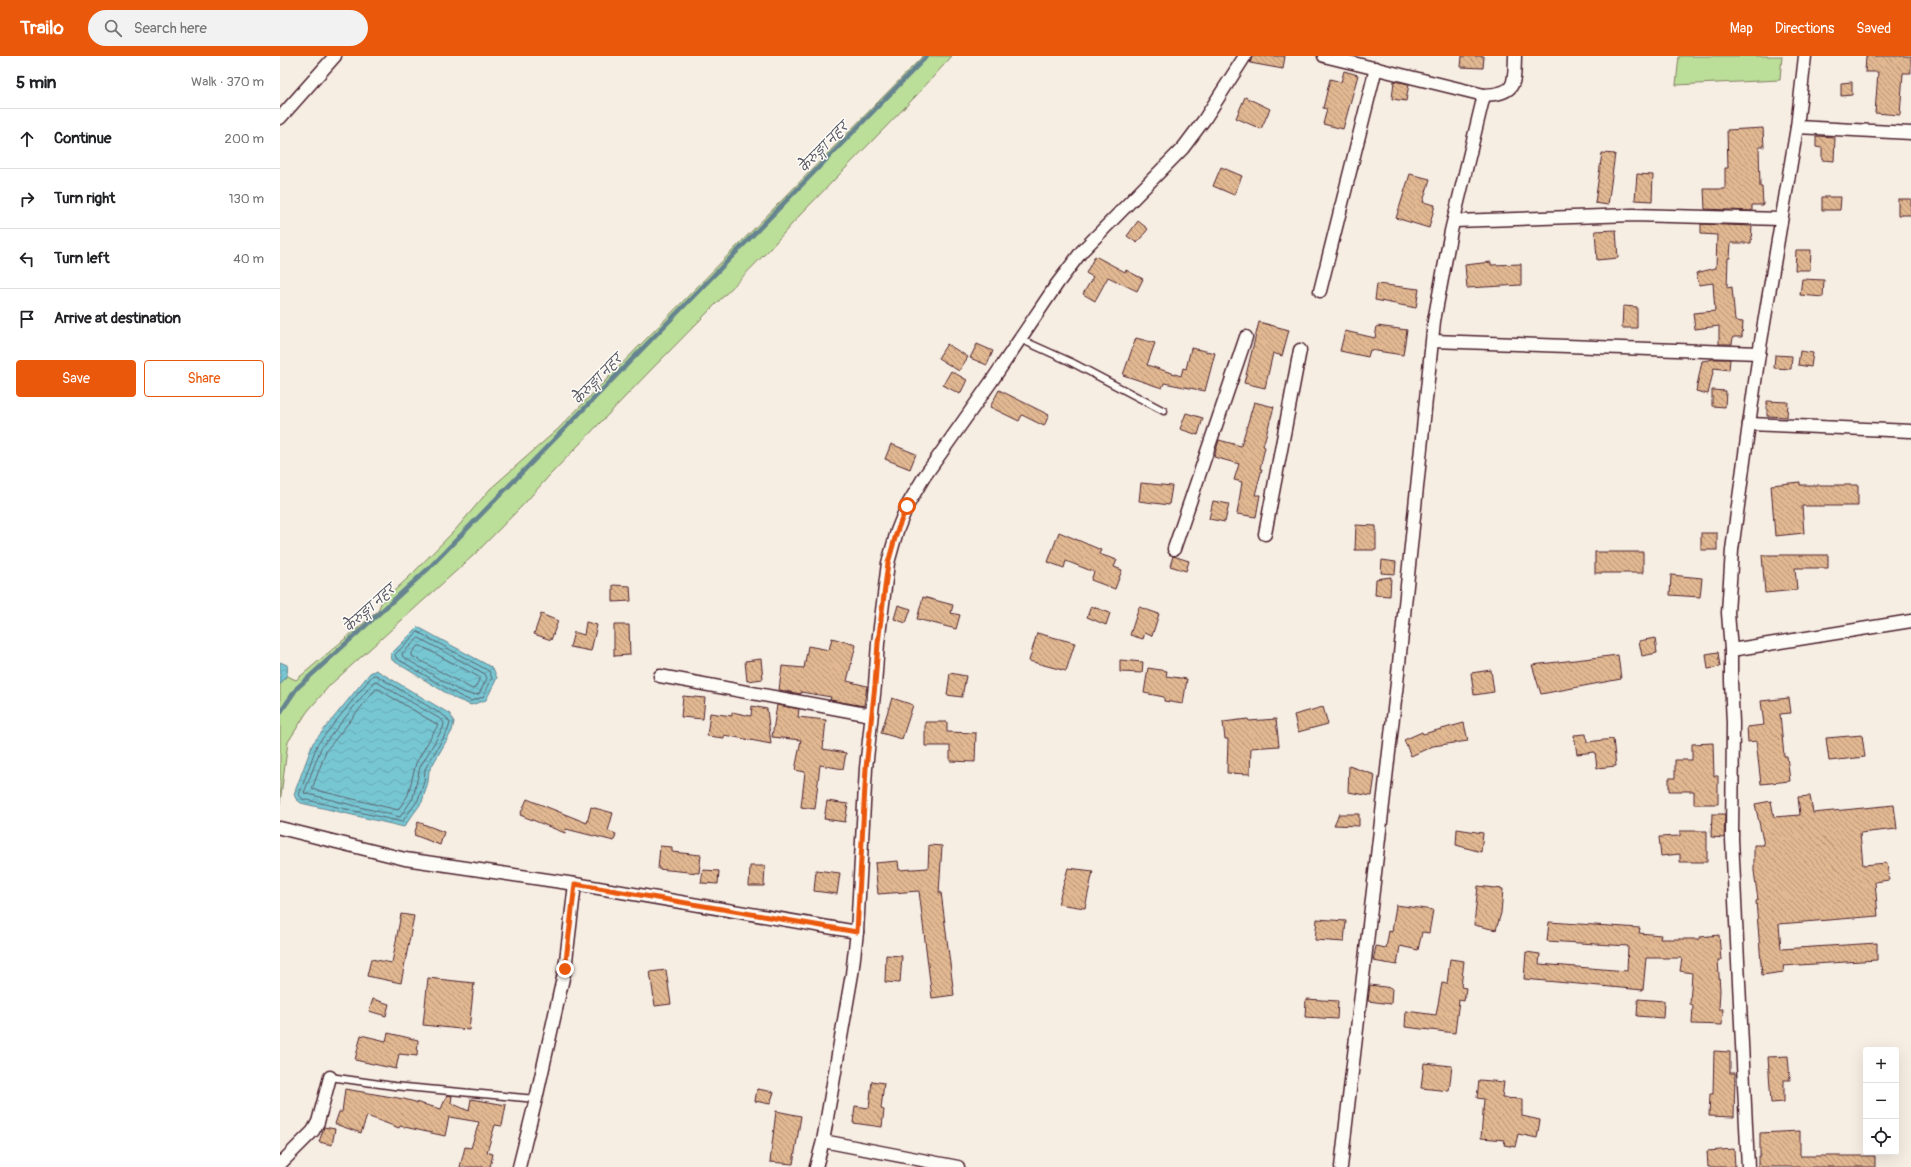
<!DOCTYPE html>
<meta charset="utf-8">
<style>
body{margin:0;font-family:Pangolin,"Playpen Sans Deva",sans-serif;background:#f2f2f2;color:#202124}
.controls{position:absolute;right:12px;bottom:12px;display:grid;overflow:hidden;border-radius:4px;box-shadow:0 4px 16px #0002}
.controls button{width:36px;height:36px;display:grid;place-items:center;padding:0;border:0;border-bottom:1px solid #e0e0e0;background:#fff;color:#202124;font:20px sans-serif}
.stop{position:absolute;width:12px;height:12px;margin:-9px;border:3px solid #ea580c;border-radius:50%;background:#fff}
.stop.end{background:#ea580c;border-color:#fff;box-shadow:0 1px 4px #0008}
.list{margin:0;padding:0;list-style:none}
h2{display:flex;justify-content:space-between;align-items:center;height:52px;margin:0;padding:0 16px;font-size:17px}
h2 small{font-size:13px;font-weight:400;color:#757577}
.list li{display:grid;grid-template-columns:26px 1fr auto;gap:12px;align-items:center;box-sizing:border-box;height:60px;padding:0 16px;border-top:1px solid #e0e0e0}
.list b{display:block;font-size:15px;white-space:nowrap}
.list em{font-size:13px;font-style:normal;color:#757577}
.actions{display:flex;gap:8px;padding:12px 16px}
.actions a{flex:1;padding:9px 0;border:1px solid #ea580c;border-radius:4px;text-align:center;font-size:14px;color:#ea580c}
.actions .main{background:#ea580c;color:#fff}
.icon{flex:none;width:22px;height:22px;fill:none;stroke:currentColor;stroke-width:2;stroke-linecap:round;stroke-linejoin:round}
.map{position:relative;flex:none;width:1631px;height:1111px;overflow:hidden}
header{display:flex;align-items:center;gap:24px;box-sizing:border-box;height:56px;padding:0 20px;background:#ea580c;color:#fff}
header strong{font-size:19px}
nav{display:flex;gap:22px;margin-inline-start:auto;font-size:14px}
.search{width:280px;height:36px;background:#f2f2f2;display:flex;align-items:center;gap:10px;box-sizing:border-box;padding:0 14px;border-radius:22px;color:#757577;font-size:15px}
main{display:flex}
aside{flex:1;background:#fff}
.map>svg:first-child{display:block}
.grass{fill:#bbde98;stroke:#827e62}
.water{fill:url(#water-waves);stroke:#658490}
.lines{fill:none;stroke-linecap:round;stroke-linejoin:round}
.shore{stroke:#5c626e;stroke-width:1}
.stream{stroke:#658490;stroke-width:4.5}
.building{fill:url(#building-back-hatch);stroke:#4a1f2b}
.lane-casing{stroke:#4a1f2b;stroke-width:9}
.street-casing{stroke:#4a1f2b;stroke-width:15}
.lane{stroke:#fdfcf7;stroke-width:6}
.street{stroke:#fdfcf7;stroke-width:12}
.route{stroke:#ea580c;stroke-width:5}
.labels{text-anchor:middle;stroke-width:3;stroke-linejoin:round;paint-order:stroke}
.water-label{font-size:13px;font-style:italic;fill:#5a5a66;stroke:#fdfcf7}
</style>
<header>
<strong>Trailo</strong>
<div class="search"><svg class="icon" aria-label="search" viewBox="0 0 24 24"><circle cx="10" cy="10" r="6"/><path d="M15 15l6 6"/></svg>Search here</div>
<nav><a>Map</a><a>Directions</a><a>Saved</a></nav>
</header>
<main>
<aside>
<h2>5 min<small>Walk · 370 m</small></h2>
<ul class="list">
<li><svg class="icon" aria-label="ahead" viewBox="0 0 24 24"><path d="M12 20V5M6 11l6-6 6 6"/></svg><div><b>Continue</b></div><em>200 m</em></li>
<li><svg class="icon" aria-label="right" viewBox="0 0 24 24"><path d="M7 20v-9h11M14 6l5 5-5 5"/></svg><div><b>Turn right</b></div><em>130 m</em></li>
<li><svg class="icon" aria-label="left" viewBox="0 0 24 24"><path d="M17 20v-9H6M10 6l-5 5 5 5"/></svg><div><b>Turn left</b></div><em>40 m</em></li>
<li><svg class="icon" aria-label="arrive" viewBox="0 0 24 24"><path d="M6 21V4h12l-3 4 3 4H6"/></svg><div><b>Arrive at destination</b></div></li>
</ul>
<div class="actions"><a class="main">Save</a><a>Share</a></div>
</aside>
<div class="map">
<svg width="1631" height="1111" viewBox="0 0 1631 1111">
<defs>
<pattern id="water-waves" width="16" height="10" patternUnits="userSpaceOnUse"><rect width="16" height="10" fill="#77c7d3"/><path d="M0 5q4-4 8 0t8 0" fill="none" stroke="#68aab5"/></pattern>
<pattern id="building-back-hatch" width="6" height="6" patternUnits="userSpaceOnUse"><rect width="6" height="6" fill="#e1b891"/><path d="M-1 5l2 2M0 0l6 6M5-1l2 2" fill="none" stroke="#b89577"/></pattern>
</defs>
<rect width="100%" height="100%" fill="#f7eee3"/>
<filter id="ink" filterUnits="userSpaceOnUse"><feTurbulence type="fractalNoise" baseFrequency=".025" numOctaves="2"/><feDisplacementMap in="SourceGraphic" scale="8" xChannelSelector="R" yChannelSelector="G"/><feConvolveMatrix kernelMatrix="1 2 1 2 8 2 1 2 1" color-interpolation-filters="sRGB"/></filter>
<g filter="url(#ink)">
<g class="grass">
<polygon points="643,0 672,0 634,42 520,159 488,195 369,316 269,420 245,447 195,498 50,629 27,656 8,686 0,747 0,627 7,620 16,624 98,555 101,547 130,520 176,473 210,433 278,373"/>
<polygon points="1399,0 1502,0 1500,24 1396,29"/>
</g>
<g class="water">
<polygon points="138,571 213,612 217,622 206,644 191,649 176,643 112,604 111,598"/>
<path d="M0 606 7 609C9 618 5 622 0 629Z"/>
<polygon points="96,614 170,658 174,666 172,675 149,715 148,726 142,746 124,771 21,747 16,743 14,738 33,687 90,617"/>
</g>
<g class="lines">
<g class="shore">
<polygon points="138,576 209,615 212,622 203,641 191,645 178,639 116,602 115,599"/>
<polygon points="139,582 205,618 207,622 199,638 192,639 180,635 123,601 122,598"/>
<polygon points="138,590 141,590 199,621 199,624 195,632 192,633 132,600 132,597"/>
<polygon points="96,619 166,661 170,667 168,674 145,713 144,726 138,744 122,766 23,743 19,739 37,689 92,620"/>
<polygon points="95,625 162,664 164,667 163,672 140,711 133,742 120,761 24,737 41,692"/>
<polygon points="96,633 98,633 158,669 136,707 128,739 118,754 32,733 46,695"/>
</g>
<polyline class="stream" points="0,657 17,632 149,512 647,0"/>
</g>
<g class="building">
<polygon points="972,0 1005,0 1003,13 970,7"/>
<polygon points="1182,0 1204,0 1203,12 1181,11"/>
<polygon points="1586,0 1631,0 1631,17 1623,17 1620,59 1595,57 1598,16 1585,16"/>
<polygon points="1064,15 1078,19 1063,73 1043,68 1047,53 1043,52 1050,23 1061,26"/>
<polygon points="1114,25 1129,28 1126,45 1112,43"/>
<polygon points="1572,26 1572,39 1561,40 1561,27"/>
<polygon points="965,41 990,53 981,73 956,62"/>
<polygon points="1483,72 1484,91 1479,91 1480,131 1482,131 1483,149 1472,149 1472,155 1425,153 1424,133 1445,133 1445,112 1448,112 1447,74"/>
<polygon points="1536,80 1555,81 1554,105 1542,104 1542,92 1536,91"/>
<polygon points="1322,97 1335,98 1328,149 1315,147"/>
<polygon points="941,111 962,120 954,139 933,130"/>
<polygon points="1130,118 1150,123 1143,146 1155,149 1149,172 1116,162"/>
<polygon points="1357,118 1373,119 1372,145 1355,144"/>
<polygon points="1542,141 1561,141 1560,154 1542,154"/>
<rect x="1618" y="143" width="13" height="16"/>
<polygon points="858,165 868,173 857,187 847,180"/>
<polygon points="1421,168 1472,170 1471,187 1451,187 1450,202 1448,202 1447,232 1452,231 1455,265 1463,266 1462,281 1453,281 1452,288 1439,288 1439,270 1415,273 1413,257 1435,255 1433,227 1419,229 1416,217 1436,212 1437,179 1421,178"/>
<polygon points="1336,174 1338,202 1317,204 1315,175"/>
<polygon points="1516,194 1531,194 1530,214 1515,214"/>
<polygon points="815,200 845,216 846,214 863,223 857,235 828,221 815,245 803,238 813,221 806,217"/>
<polygon points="1211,206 1211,209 1241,208 1241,229 1187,232 1185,209"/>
<polygon points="1522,223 1544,224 1543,241 1520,239"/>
<polygon points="1097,228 1139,233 1136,252 1095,244"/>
<polygon points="1343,250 1357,251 1357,272 1342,272"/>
<polygon points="979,266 1009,274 1002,300 993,297 985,332 964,327"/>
<polygon points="1097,270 1127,274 1123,299 1090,294 1088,301 1060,295 1065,275 1095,282"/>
<polygon points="856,282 875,287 867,309 901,320 903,312 906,313 911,292 935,297 925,335 884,327 882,332 843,319"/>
<polygon points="667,288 688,301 679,315 658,302"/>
<polygon points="697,288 713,295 707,309 690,302"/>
<polygon points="1520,295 1533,297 1531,311 1518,309"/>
<polygon points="1495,299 1512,300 1511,313 1494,312"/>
<polygon points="1431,303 1450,303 1449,314 1434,312 1428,338 1416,335 1422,305 1430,304"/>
<polygon points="671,315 687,324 680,338 663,329"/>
<polygon points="719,334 769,359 764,370 742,359 739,365 710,351"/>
<polygon points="1432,334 1446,335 1445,351 1432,350"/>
<polygon points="1487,345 1508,346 1507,361 1487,360"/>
<polygon points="974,346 994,351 983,390 985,391 980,413 982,413 975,439 980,439 976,461 957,458 962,426 954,424 959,408 934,401 939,384 961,390"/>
<polygon points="906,357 923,362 918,379 900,373"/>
<polygon points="611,388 636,398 630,413 605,403"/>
<polygon points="1520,426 1520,429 1578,429 1578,450 1522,450 1524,477 1495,480 1491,429"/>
<polygon points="861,427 892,430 889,449 859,445"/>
<polygon points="933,445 949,448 945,466 929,463"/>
<polygon points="1076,469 1096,470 1096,494 1075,494"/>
<polygon points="779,476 821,494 819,498 837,504 834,511 842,514 835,533 811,524 814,516 786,505 784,512 768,506"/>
<rect x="1421" y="477" width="16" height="17"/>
<rect x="1315" y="496" width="48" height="21"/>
<polygon points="1482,499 1548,499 1548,512 1515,512 1517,534 1485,537"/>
<polygon points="893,500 909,505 906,515 890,510"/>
<polygon points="1102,504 1116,506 1115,518 1101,517"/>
<polygon points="1391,519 1422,522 1420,541 1390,539"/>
<polygon points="1111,521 1110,540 1095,539 1096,523"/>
<polygon points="333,529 350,530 351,545 333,546"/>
<polygon points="643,541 673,549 671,557 680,559 676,573 637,563"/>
<polygon points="618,549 631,553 626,567 614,563"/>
<polygon points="811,550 830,557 826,569 807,561"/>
<polygon points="859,551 879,558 872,580 865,577 863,583 850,579"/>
<polygon points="261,558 278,565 271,584 254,578"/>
<polygon points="306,566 317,569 311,595 290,591 294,576 304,579"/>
<polygon points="334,569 349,569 350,599 334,600"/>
<polygon points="757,577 795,587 786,615 749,605"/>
<polygon points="552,582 576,589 567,625 587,630 584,650 550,644 551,641 521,636 521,638 499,634 502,610 524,612 528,590 549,594"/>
<polygon points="1375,582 1377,597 1362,600 1359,585"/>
<polygon points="1438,596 1440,611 1428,613 1426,598"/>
<polygon points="1338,599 1341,623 1261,638 1252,609"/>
<polygon points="481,603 483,623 467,625 465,605"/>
<polygon points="840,604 863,606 862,617 840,616"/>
<polygon points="868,612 887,615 886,620 907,623 903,648 884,645 884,641 864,637"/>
<polygon points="1211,614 1214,636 1194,639 1191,617"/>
<polygon points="670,617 686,620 682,641 667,639"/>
<polygon points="403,640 425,642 423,663 401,661"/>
<polygon points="612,642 633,649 622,683 601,677"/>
<polygon points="1509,642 1511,657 1500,658 1504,700 1507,700 1510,725 1481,728 1476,685 1468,686 1467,671 1484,669 1481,645"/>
<polygon points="497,649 519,653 518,661 546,664 543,693 566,697 563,713 540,709 535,753 521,751 525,716 515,714 521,684 492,681"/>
<polygon points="472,650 487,653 491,688 444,679 444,682 427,680 430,657 452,660 452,656 471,660"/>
<polygon points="1043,651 1048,668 1018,676 1014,659"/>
<polygon points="968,663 969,665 996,663 999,690 971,692 970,718 947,717 948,683 945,683 943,666"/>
<polygon points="645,666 667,666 667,676 696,677 695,706 670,705 670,690 645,690"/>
<polygon points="1184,667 1188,685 1153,690 1131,700 1124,684 1142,676 1143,678"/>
<polygon points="1306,678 1307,686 1333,683 1336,710 1317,712 1315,696 1297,698 1294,679"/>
<polygon points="1582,679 1585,701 1549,705 1546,682"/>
<polygon points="1433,687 1434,720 1438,720 1438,748 1414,748 1414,735 1389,735 1389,722 1395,722 1395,704 1412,704 1412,688"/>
<polygon points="1069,710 1095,719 1092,740 1068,736"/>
<polygon points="1530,740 1533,757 1614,749 1617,773 1580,777 1583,809 1607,807 1609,824 1595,826 1598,860 1499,868 1501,893 1597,887 1597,904 1503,910 1504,916 1482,919 1476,845 1478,844 1474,815 1474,789 1484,789 1475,748 1491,745 1494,761 1520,759 1518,741"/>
<polygon points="247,743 307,767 311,751 333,757 328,775 336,778 334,785 286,773 285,777 240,759"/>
<polygon points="547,745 568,748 565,766 544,763"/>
<polygon points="1059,758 1079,758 1079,770 1054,769"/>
<polygon points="1432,758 1445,758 1444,782 1431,781"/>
<polygon points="138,766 164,776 160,789 134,779"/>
<polygon points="1177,773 1203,777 1201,796 1176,789"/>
<polygon points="1400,775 1427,775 1427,806 1400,806 1400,798 1381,800 1379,781 1400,780"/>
<polygon points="649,789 662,790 659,837 661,836 674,939 652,942 639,835 598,838 595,807 618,805 619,814 648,812"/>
<polygon points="380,790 392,791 392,796 421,799 419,817 378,813"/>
<polygon points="470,810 485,810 484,830 469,830"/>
<polygon points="788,812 813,815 805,852 778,848"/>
<polygon points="423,814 439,815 438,828 421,827"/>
<polygon points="536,814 560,817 557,838 534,835"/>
<polygon points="1198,830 1223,833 1221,857 1216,874 1194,869"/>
<polygon points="1116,849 1153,854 1149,877 1142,876 1138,894 1120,890 1117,909 1093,905 1096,890 1106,892 1109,875 1112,876"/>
<polygon points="121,858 134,860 121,927 87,920 91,903 112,907"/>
<polygon points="1037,863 1066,865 1064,886 1035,884"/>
<polygon points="1269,866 1360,872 1359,877 1381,879 1380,883 1420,883 1420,881 1439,879 1441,904 1438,904 1440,934 1439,953 1443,953 1442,969 1412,968 1413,949 1410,948 1412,917 1400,915 1402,902 1366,902 1363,934 1244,923 1246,896 1260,898 1259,908 1347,915 1348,890 1267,885"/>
<polygon points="606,899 622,900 620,927 605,926"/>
<polygon points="1170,903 1184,905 1181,931 1186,932 1184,945 1179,944 1175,977 1125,971 1126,955 1156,959 1162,927 1167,928"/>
<polygon points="386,914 391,948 375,950 370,916"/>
<polygon points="148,922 194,927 189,974 143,969"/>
<polygon points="1090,929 1112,932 1111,948 1088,945"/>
<polygon points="93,943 109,948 106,960 89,955"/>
<polygon points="1026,943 1058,945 1057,963 1025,961"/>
<polygon points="1358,943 1384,945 1383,962 1357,960"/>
<polygon points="108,977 138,984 137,1000 119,998 116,1013 75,1004 81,979 106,985"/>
<polygon points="1434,995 1450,996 1450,1017 1455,1017 1454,1061 1429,1060 1430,1038 1433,1038"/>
<polygon points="1508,1000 1510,1024 1504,1024 1504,1046 1491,1047 1488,1001"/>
<polygon points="1144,1007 1172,1010 1169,1035 1141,1032"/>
<polygon points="1199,1024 1224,1026 1222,1042 1242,1043 1242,1060 1260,1064 1257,1082 1238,1078 1235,1091 1224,1089 1225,1084 1201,1082 1204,1043 1197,1042"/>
<polygon points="592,1025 604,1027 601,1053 604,1054 602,1071 573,1067 575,1050 589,1052"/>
<polygon points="65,1033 124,1043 161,1053 167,1039 172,1040 171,1047 189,1055 191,1043 226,1049 222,1070 215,1069 207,1096 213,1098 210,1111 180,1111 185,1091 191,1092 199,1066 169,1061 165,1080 120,1070 119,1072 87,1060 81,1077 55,1068 59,1056 62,1056"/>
<polygon points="477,1033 494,1036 490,1048 475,1045"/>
<polygon points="496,1055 521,1060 513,1108 490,1106"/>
<polygon points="44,1071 55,1073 52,1089 39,1086"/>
<polygon points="1520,1075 1520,1100 1595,1100 1595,1111 1478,1111 1478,1100 1480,1100 1480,1077"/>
<polygon points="1454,1093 1455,1111 1428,1111 1427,1095"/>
</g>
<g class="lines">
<g class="lane-casing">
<g id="lane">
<polyline points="740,283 791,306 884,355"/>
<polyline points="50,1021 114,1030 256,1043"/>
</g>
</g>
<g class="street-casing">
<g id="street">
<path d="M1044 0 1204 39C1237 37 1234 29 1235 0"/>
<polyline points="0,62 55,0"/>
<polyline points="1517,71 1631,77"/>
<polyline points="1174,165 1353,159 1501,163"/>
<polyline points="1040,235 1096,12"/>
<polyline points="1153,285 1479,297"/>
<polyline points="1469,368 1631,375"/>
<polyline points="985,478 1020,294"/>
<polyline points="894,493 966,281"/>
<polyline points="1451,594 1631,565"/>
<polyline points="380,620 591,659"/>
<polyline points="0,772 125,803 295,828 577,876"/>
<polyline points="543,1085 678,1111"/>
<polyline points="0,1108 33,1075 38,1066 50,1021"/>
<polyline points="239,1111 256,1043 285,913 295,828"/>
<polyline points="536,1111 543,1085 572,918 577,876 586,712 595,629 598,587 608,507 617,475 627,450 644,421 711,326 777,228 802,195 903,92 924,64 965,0"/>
<polyline points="1061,1111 1117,627 1154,265 1171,175 1204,39"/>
<polyline points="1468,1111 1452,783 1453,667 1451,625 1451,594 1448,557 1452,494 1469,368 1480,291 1517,71 1525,0"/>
</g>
</g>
<use href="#lane" class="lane"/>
<use href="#street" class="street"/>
</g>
</g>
<g class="lines" filter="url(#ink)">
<polyline class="route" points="285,913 295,828 577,876 586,712 595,629 598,587 608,507 617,475 627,450"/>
</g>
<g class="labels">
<g class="water-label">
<text transform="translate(543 91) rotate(-46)" y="5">केेरुङ्गा नहर</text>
<text transform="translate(317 323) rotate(-46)" y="5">केेरुङ्गा नहर</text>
<text transform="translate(89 552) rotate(-42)" y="5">केेरुङ्गा नहर</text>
</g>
</g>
</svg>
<div class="controls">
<button>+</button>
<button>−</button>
<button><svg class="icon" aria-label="locate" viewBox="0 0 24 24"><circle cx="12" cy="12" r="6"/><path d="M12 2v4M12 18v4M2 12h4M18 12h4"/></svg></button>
</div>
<div class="stop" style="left:627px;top:450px"></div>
<div class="stop end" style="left:285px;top:913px"></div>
</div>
</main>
